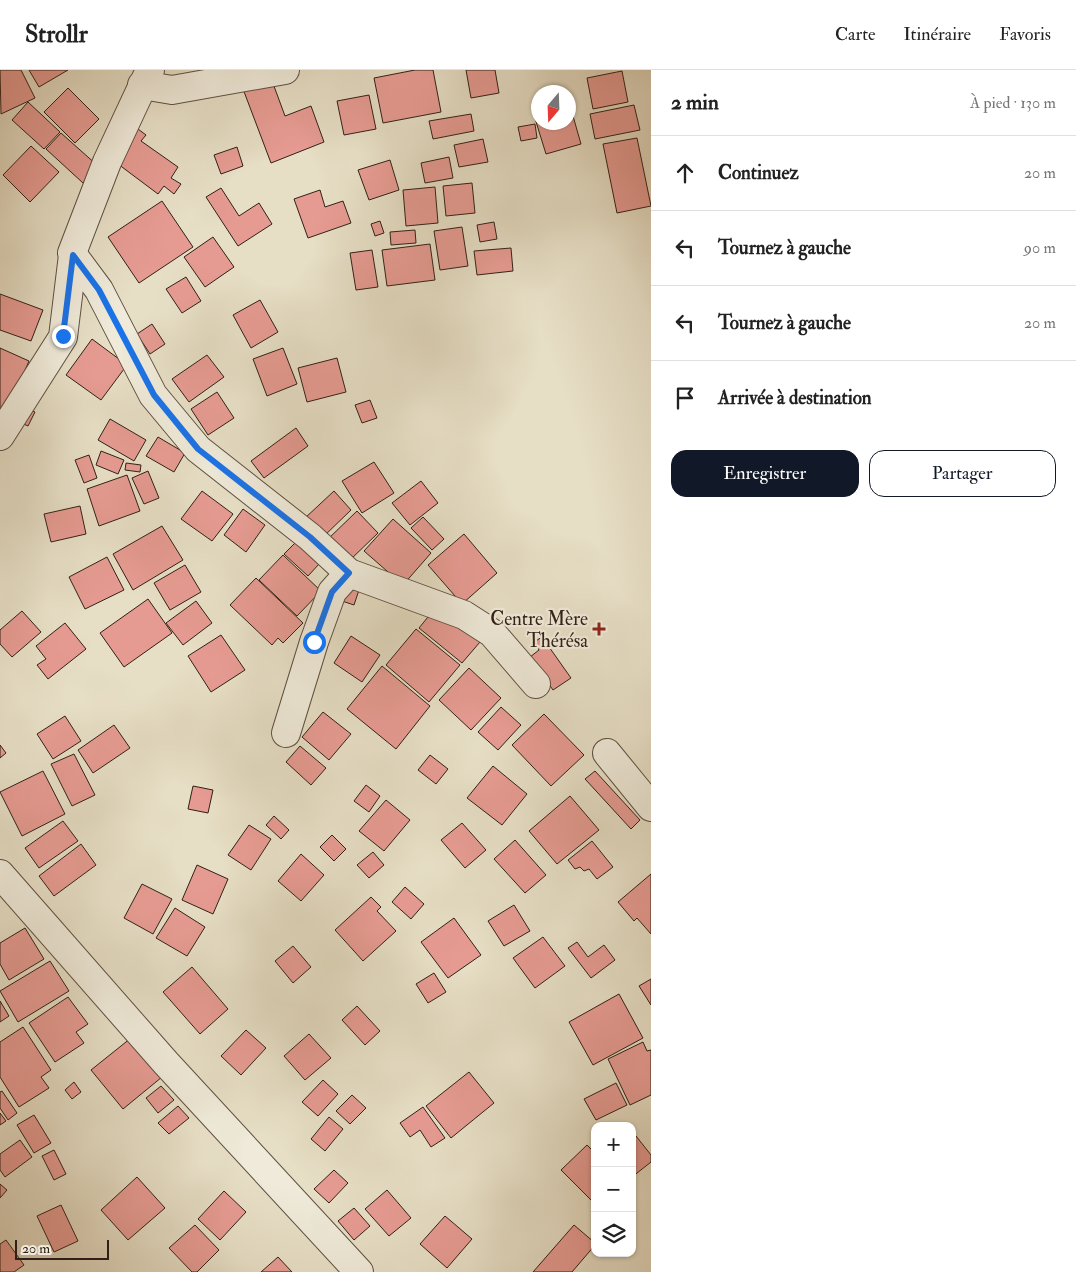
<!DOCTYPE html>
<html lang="fr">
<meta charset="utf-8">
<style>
body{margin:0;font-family:"IM FELL Double Pica",serif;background:#f2f2f2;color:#222}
.controls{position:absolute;right:15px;bottom:15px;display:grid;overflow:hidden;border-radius:10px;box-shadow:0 1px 4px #0004}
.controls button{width:45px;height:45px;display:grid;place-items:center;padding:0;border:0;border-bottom:1px solid #e0e0e0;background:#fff;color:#222;font:25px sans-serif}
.compass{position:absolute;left:531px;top:15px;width:45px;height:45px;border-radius:50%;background:#fff;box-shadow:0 1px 4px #0004;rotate:199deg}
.scale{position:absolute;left:15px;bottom:12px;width:94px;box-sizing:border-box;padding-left:5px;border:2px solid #312017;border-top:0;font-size:14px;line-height:18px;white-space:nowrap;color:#312017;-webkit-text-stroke:4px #efead9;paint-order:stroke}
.stop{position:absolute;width:15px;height:15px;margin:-11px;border:4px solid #1a73e8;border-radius:50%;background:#fff}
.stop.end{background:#1a73e8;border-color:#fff;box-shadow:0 1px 5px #0008}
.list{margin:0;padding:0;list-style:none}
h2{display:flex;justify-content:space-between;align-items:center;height:65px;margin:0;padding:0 20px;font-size:21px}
h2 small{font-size:16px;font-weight:400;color:#767676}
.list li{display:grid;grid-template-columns:32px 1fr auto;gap:15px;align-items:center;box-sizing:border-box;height:75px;padding:0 20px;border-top:1px solid #e0e0e0}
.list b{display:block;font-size:19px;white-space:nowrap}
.list em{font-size:16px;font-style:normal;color:#767676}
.actions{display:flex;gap:10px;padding:15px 20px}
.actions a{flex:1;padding:11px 0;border:1px solid #111827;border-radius:15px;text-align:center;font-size:18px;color:#111827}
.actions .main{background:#111827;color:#fff}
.icon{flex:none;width:28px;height:28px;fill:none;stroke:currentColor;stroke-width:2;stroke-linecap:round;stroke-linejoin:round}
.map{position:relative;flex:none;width:651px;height:1202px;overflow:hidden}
header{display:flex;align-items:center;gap:30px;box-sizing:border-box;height:70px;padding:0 25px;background:#fff;border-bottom:1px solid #e0e0e0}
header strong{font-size:24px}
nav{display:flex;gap:28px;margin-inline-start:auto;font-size:18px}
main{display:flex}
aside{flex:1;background:#fff}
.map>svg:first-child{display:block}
.building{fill:#e69b92;stroke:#312017}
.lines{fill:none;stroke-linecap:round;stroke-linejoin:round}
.minor-casing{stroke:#5e5042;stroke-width:30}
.minor{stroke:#efead9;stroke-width:28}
.route{stroke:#1a73e8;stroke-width:6}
.poi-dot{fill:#8f2418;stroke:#efead9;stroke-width:2}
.labels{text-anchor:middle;stroke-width:4.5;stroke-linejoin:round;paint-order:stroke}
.poi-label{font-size:19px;fill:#312017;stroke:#efead9;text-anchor:end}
</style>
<header>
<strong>Strollr</strong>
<nav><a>Carte</a><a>Itinéraire</a><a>Favoris</a></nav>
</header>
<main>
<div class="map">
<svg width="651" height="1202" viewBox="0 0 651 1202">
<rect width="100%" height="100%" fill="#e6dec5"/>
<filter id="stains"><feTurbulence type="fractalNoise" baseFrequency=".004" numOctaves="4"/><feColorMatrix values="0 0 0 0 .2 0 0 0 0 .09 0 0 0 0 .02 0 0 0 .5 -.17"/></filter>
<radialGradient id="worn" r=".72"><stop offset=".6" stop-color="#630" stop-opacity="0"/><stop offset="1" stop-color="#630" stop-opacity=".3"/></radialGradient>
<g class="building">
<polygon points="0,0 21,0 35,28 1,44"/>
<polygon points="29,0 68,0 39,17"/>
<polygon points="415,0 433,0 441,42 383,53 374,8"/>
<polygon points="466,0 495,0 499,23 471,28"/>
<polygon points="622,1 628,32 593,39 587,8"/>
<polygon points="271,8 285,46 311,36 324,72 271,93 243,19"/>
<polygon points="68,18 99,49 75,73 44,42"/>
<polygon points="369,25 376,59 344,65 337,31"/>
<polygon points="28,32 60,62 44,79 12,50"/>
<polygon points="569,32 581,74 546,84 533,42 538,41 538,52 568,52"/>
<polygon points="634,35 640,60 595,69 590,44"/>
<polygon points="471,44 474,61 433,69 429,51"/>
<polygon points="535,54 537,68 521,71 518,57"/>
<polygon points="138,59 146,65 141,71 178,97 171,108 181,114 174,124 164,116 158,124 114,91"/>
<polygon points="61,63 98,96 83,113 46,79"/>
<polygon points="637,68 651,136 617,143 603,74"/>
<polygon points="483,69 488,92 459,97 454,75"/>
<polygon points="31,76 59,102 30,132 3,105"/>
<polygon points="237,77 243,96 221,104 214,85"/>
<polygon points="449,87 453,108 425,113 421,93"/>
<polygon points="390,90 399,120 369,130 358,100"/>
<polygon points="472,113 475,143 446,146 443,116"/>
<polygon points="435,117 438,153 406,156 403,120"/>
<polygon points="221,118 239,146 259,133 272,154 238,176 206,127"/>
<polygon points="320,120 325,137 343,131 351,153 308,168 294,129"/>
<polygon points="162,131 193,177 139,213 108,167"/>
<polygon points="380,151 384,163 375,166 371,154"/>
<polygon points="494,152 497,169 480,172 477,155"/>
<polygon points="462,157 468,196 440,200 434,161"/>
<polygon points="415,160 416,173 391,175 390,162"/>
<polygon points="213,167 234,197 205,217 184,187"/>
<polygon points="430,174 435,210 387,216 382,180"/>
<polygon points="511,178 513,201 477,205 474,181"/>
<polygon points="372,180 378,217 356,220 350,183"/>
<polygon points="186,207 201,231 182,243 166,219"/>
<polygon points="0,224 43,240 31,271 0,260"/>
<polygon points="260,230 278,262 251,278 233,245"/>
<polygon points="152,254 165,274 150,284 137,264"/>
<polygon points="92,269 127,295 101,330 66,305"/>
<polygon points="0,278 29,291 4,349 0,347"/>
<polygon points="283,278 297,314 267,326 253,289"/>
<polygon points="207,285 224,307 189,332 172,309"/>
<polygon points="337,288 346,322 307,332 298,298"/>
<polygon points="217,322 234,348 208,365 191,339"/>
<polygon points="370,330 377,348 362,353 355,335"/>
<polygon points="24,337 35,342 28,356 17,351"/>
<polygon points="110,349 146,370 134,391 98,370"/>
<polygon points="296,358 308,376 264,408 251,391"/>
<polygon points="158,367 185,383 174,402 146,386"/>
<polygon points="101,381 124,390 118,404 96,395"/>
<polygon points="89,385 97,408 84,413 75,390"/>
<polygon points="374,392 394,423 362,443 342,411"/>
<polygon points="126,393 141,395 140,402 125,400"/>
<polygon points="148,401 159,428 144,434 132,408"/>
<polygon points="127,405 140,441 99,456 87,419"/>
<polygon points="421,411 438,433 410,455 392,433"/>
<polygon points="202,421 233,444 212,471 181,449"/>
<polygon points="334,421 351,440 322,468 304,449"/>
<polygon points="80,436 86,464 51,472 44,444"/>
<polygon points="243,439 265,455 246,482 224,465"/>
<polygon points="357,441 378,463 348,492 327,470"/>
<polygon points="423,447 444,469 432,480 411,458"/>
<polygon points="393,449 431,483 403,515 364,481"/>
<polygon points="162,456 183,490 133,520 113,484"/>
<polygon points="464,464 497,503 462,534 428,495"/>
<polygon points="297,471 320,493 308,506 284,484"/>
<polygon points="283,485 321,521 297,546 259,510"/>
<polygon points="107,487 124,520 85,539 69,507"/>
<polygon points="185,495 201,522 170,540 154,513"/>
<polygon points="256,508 303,553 283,573 278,568 272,575 230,535"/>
<polygon points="347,516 359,520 354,535 342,531"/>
<polygon points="148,529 172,563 124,597 100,563"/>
<polygon points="196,531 212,553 183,575 166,553"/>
<polygon points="436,537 480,572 462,593 419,558"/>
<polygon points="22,541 41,562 12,587 0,574 0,560"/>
<polygon points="65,553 86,579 48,609 37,595 46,589 36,576"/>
<polygon points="416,559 460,595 429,632 386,595"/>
<polygon points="221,565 245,600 211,622 188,586"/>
<polygon points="351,566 380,585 362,612 334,593"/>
<polygon points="542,567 571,608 553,620 530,587 539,580 534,572"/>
<polygon points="382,596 430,636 396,679 347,639"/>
<polygon points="469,598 501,628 471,660 439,630"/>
<polygon points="501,637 521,655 498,680 478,662"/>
<polygon points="323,642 351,664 329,690 302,667"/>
<polygon points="544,644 584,685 551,716 512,675"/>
<polygon points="65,646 81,671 53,689 37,664"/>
<polygon points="114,655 130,678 93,703 78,680"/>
<polygon points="0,675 6,683 0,688"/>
<polygon points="300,676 326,698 311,715 286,692"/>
<polygon points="74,684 95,725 72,736 51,694"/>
<polygon points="430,685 448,699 436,714 418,700"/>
<polygon points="493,696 527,724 502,755 467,728"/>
<polygon points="43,701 65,744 22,766 0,722"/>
<polygon points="595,701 640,750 631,759 585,709"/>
<polygon points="366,715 380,726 369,742 354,731"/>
<polygon points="193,716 213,720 208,743 188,739"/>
<polygon points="570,726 599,760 557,794 529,761"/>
<polygon points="386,730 410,750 384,781 359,761"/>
<polygon points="274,746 289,760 281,769 266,755"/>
<polygon points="63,751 78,771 39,798 25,778"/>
<polygon points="462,753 486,780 465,798 441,770"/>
<polygon points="249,755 271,769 251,800 228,785"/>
<polygon points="332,765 346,779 334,791 320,777"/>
<polygon points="515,770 546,805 525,823 494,789"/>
<polygon points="592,771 613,797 597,809 589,799 584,801 580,797 575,799 568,790"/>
<polygon points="81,774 96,795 54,826 39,806"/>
<polygon points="373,782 384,795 369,808 357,795"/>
<polygon points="301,784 324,805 301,831 278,811"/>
<polygon points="197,795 228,809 213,844 182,830"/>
<polygon points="651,804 651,864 637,848 634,851 618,832"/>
<polygon points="142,814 172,829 153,864 124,848"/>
<polygon points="405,817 424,834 411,849 392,832"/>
<polygon points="371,827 381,837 377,841 396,861 363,891 335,860"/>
<polygon points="514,835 530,861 504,876 488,851"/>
<polygon points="175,838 205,857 187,886 156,868"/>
<polygon points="454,848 481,885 448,908 421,872"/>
<polygon points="25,858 44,889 9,910 0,894 0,873"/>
<polygon points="543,867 565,896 535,918 513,888"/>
<polygon points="577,872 588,887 604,875 615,890 591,908 568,878"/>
<polygon points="293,876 311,897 293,913 275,891"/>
<polygon points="50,891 69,921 18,952 0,921"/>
<polygon points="192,897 228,939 200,964 163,922"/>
<polygon points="434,903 446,922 428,933 416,914"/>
<polygon points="651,909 651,935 639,916"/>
<polygon points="619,924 643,968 593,995 569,952"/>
<polygon points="68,927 88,954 76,962 84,973 55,992 29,953"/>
<polygon points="0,931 9,946 0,952"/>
<polygon points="357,936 380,961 365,975 342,950"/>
<polygon points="23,957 51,1000 41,1007 49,1018 19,1037 0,1007 0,972"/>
<polygon points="246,960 266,978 241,1005 221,986"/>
<polygon points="309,964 331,988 305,1010 284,986"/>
<polygon points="131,968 162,1007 123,1039 91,1000"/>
<polygon points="643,972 647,981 651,980 651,1025 630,1035 608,989"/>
<polygon points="469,1002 494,1033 451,1068 426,1036"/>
<polygon points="323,1010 338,1024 318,1046 302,1032"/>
<polygon points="74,1012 81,1022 72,1029 65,1020"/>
<polygon points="616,1013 627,1035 596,1050 584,1029"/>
<polygon points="161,1016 174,1030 158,1043 146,1028"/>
<polygon points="2,1021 17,1043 8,1050 0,1038 0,1022"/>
<polygon points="352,1025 366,1038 350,1054 336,1041"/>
<polygon points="178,1036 189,1048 169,1064 158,1053"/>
<polygon points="423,1037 445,1068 431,1077 420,1060 410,1067 400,1053"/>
<polygon points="0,1043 6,1051 0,1055"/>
<polygon points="34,1045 51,1073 34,1083 17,1055"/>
<polygon points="329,1047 343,1059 325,1081 311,1069"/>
<polygon points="636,1066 651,1085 651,1092 632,1107 632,1068"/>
<polygon points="20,1070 32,1087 5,1107 0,1100 0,1084"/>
<polygon points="587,1075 595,1083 595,1134 561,1100"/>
<polygon points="54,1080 66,1104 54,1110 42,1086"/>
<polygon points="334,1100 348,1113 329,1133 314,1119"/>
<polygon points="137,1107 165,1138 128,1170 101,1140"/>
<polygon points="0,1114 7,1120 0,1128"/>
<polygon points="387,1120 411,1148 389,1166 365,1139"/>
<polygon points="224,1121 246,1142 220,1170 198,1149"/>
<polygon points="61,1135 78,1171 54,1182 37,1146"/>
<polygon points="354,1138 370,1156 354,1170 338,1151"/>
<polygon points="445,1146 472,1169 447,1198 420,1174"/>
<polygon points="195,1155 219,1180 197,1202 192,1202 169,1178"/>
<polygon points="574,1155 595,1173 595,1175 572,1202 533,1202"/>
<polygon points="6,1170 24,1195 14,1202 0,1202 0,1174"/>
<polygon points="278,1187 292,1202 261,1202"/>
</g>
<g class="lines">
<g class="minor-casing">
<g id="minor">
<polyline points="142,15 172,20 285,0"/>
<polyline points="73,185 99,220 153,325 198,379 310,467 349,503 464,545 492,563 536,614"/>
<polyline points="0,366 63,267 73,185 72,183 107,92 150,0"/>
<polyline points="286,663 314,572 332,522 349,503"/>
<polyline points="607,683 651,737"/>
<polyline points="0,804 166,993 359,1202"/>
</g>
</g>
<use href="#minor" class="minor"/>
</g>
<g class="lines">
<polyline class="route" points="63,266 73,185 99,220 154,325 198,379 310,467 349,503 332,522 314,572"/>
</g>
<path class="poi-dot" d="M596.5 551.5h5v5h5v5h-5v5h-5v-5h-5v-5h5z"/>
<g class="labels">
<g class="poi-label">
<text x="588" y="555">Centre Mère<tspan x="588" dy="22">Thérésa</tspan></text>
</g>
</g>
<rect width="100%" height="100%" filter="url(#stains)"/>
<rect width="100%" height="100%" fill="url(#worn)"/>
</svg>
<div class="controls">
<button>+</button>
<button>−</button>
<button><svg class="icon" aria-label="layers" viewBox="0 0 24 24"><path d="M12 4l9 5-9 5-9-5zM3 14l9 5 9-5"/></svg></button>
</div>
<svg class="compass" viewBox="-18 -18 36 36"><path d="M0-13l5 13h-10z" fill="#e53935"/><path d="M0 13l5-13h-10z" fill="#767676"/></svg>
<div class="scale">20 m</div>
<div class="stop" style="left:314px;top:572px"></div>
<div class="stop end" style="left:63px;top:266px"></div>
</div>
<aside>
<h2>2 min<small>À pied · 130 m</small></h2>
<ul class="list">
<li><svg class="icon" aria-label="ahead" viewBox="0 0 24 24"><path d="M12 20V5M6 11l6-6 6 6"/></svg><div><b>Continuez</b></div><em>20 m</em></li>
<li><svg class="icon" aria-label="left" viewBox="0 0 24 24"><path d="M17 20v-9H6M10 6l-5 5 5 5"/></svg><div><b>Tournez à gauche</b></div><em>90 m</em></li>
<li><svg class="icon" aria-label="left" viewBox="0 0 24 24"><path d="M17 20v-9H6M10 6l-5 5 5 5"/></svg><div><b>Tournez à gauche</b></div><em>20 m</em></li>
<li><svg class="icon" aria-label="arrive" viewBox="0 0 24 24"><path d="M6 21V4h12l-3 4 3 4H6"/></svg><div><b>Arrivée à destination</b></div></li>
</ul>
<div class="actions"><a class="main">Enregistrer</a><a>Partager</a></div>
</aside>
</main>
